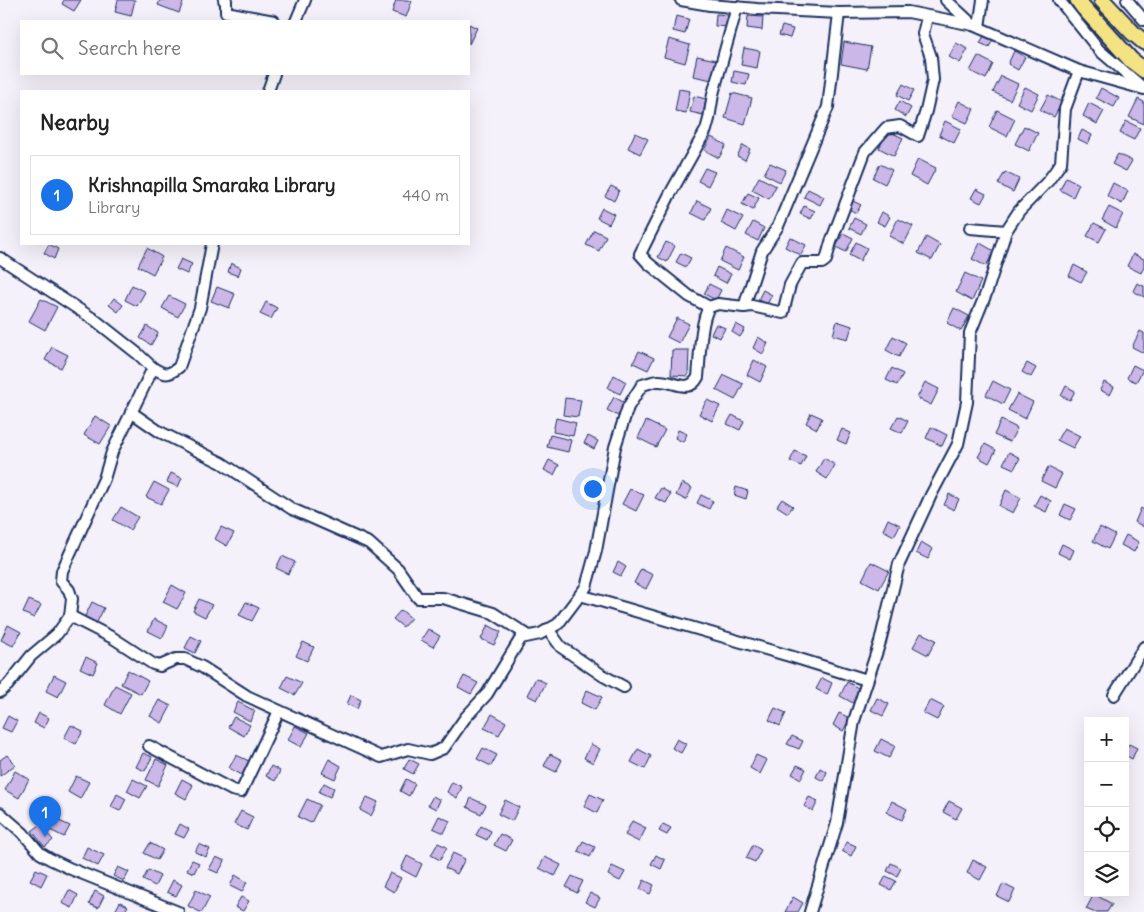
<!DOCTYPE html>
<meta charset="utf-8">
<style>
body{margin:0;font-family:Delius,sans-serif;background:#f2f2f2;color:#222}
.controls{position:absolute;right:15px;bottom:15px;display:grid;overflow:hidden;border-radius:0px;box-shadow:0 5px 20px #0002}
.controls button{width:45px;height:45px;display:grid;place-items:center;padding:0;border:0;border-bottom:1px solid #e0e0e0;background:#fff;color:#222;font:25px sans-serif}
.you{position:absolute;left:592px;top:488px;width:18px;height:18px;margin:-12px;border:4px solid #fff;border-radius:50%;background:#1a73e8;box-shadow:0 0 0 8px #1a73e833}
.badge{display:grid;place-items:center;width:32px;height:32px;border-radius:50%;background:#1a73e8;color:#fff;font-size:16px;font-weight:700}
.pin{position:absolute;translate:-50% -41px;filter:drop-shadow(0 1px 2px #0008)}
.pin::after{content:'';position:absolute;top:26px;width:18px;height:15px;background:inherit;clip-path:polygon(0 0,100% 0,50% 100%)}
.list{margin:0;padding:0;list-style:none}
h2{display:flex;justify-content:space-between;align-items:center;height:65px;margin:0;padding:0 20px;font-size:21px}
h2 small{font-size:16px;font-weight:400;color:#767676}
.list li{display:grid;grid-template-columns:32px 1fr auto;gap:15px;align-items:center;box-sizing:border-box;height:80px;margin:0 10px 10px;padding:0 10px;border:1px solid #e0e0e0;border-radius:0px}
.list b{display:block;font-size:19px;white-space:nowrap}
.list p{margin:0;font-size:16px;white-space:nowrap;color:#767676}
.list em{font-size:16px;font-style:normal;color:#767676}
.icon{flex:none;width:28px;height:28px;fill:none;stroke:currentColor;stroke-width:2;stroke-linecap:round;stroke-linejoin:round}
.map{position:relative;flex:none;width:1144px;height:912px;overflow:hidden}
.search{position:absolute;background:#fff;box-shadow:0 5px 20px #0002;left:20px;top:20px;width:450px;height:55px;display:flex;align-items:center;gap:12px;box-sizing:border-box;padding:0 18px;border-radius:0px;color:#767676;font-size:19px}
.panel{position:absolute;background:#fff;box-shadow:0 5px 20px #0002;left:20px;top:90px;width:450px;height:155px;border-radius:0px}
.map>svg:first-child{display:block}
.building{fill:#ccb8e8;stroke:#1b2f5e}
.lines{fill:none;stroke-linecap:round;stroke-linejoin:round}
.minor-casing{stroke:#1b2f5e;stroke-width:14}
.highway-casing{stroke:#1b2f5e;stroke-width:19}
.minor{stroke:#fff;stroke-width:10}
.highway{stroke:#f4e382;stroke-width:15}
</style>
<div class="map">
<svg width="1144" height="912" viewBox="0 0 1144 912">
<rect width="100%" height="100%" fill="#f5f1fa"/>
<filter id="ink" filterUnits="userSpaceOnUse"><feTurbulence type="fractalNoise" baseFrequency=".02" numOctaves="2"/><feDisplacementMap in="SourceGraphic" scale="10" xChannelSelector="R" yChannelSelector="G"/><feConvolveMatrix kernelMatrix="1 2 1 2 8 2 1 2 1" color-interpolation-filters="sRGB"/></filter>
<g filter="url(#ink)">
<g class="building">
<polygon points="64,0 81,0 74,11 62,4"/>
<polygon points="118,0 135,0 131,16 115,12"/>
<polygon points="160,0 184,0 179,13 158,5"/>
<polygon points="396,0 407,0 412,1 406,17 392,12"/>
<polygon points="716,14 730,15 729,27 715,26"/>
<polygon points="676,16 689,19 685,34 673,31"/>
<polygon points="748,16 763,17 762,30 747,28"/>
<polygon points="469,24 477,28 469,44"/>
<polygon points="782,26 793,29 790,38 779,35"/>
<polygon points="985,34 994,38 989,47 980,43"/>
<polygon points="669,39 690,45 685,63 664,57"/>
<polygon points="844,42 871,47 867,69 841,64"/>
<polygon points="956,43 968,49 960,63 949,57"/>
<polygon points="744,48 760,51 757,68 741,65"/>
<polygon points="1014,51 1025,57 1018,70 1008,64"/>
<polygon points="697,56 716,60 712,80 693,76"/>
<polygon points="978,56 993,64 986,79 970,71"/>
<polygon points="734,71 749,74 746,85 732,82"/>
<polygon points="1001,76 1018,84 1010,100 993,92"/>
<polygon points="903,84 914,90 908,101 897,95"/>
<polygon points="1025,87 1039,94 1031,110 1017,103"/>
<polygon points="1101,88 1119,98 1114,107 1096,98"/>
<polygon points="679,89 690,91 686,113 675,111"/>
<polygon points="732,93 752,98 745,124 725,118"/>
<polygon points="1048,95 1062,102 1054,117 1040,110"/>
<polygon points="694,96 706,99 703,115 690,112"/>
<polygon points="1138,99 1144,102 1144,124 1129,117"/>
<polygon points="900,101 911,108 906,117 895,110"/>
<polygon points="959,101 974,109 967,123 952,116"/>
<polygon points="1089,103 1104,111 1097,124 1083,116"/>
<polygon points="997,110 1015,119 1007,136 989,127"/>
<polygon points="945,121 961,129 954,143 939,135"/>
<polygon points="1126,121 1140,128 1134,140 1120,133"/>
<polygon points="1024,126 1038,133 1029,151 1015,144"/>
<polygon points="1082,130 1092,135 1088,144 1078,139"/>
<polygon points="888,131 903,138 894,156 879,148"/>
<polygon points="635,133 648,139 640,154 628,148"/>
<polygon points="711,137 726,145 719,158 704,150"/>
<polygon points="743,145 750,149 745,160 737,156"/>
<polygon points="1118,154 1132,161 1126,171 1112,164"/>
<polygon points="918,159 936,168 927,185 910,176"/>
<polygon points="770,163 786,170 780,182 764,174"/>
<polygon points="880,164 892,170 885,184 873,178"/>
<polygon points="705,168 715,172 708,186 698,181"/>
<polygon points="1005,172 1019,179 1013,192 998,184"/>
<polygon points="759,177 776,186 769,199 752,190"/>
<polygon points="1066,177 1079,184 1073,197 1060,190"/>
<polygon points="1113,183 1128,191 1122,204 1107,196"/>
<polygon points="611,186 619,190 614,201 605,196"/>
<polygon points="808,189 824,197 820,205 804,197"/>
<polygon points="976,189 986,194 981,203 971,198"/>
<polygon points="748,193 759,198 753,210 742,204"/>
<polygon points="697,201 711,208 705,220 691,213"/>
<polygon points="853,201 861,205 856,213 849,209"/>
<polygon points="804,206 815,211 811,219 800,214"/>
<polygon points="1109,207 1123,214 1116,228 1102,220"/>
<polygon points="602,208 614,214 609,224 597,218"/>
<polygon points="727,210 743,218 736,231 721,223"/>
<polygon points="882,212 890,217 885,226 877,222"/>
<polygon points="854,218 866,224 861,234 849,228"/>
<polygon points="898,219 913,226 904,244 889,236"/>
<polygon points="753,222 764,228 758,241 746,235"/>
<polygon points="1094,223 1106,229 1099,242 1087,236"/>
<polygon points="594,230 606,236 599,251 586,245"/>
<polygon points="843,233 853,238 846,252 836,247"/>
<polygon points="790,237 806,245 801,255 785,247"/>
<polygon points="926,237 940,245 932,260 918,253"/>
<polygon points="666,242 675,246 667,262 658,257"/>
<polygon points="856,242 867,248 860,261 849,255"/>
<polygon points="980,243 994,251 986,266 972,259"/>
<polygon points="49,244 58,249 54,259 44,253"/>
<polygon points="147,248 162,257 153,274 138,266"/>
<polygon points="726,248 744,257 738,270 720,261"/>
<polygon points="681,253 691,258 686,267 676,262"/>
<polygon points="1133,254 1144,259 1144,266 1141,273 1127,266"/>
<polygon points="181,259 192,264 187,274 176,269"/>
<polygon points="231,263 241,268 238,276 228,272"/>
<polygon points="1074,265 1087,272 1081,282 1069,276"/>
<polygon points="717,267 731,274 726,283 713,276"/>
<polygon points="965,273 981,281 972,301 956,292"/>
<polygon points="1137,283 1144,286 1144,297 1133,291"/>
<polygon points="709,284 721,290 716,300 704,294"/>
<polygon points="132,285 145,292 137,306 125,300"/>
<polygon points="217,287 235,294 229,308 211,301"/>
<polygon points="763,290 772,295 767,304 758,300"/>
<polygon points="169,296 185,304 178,317 162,308"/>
<polygon points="114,298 123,305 118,312 109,305"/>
<polygon points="41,299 57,307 45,330 29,321"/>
<polygon points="266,302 277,308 271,319 260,314"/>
<polygon points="954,308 969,316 961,331 947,323"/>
<polygon points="677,318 689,324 679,343 667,337"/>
<polygon points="837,321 852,326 848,339 833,335"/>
<polygon points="716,324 725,328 720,338 711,334"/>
<polygon points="736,324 745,329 740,337 732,332"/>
<polygon points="147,326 158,333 151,345 140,338"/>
<polygon points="1140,331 1144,333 1144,353 1132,347"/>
<polygon points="893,336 906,343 899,357 886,350"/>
<polygon points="758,337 768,343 763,354 753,348"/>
<polygon points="52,347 68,355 61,368 45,360"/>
<polygon points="672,350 689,350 688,376 671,375"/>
<polygon points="639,351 654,358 648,370 633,363"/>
<polygon points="754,360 767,367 760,382 747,375"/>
<polygon points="1027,363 1036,368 1031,377 1022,372"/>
<polygon points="1133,365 1143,370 1136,382 1127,378"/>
<polygon points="892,368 903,374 897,385 886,380"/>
<polygon points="614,375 626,382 620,394 608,388"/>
<polygon points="724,375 743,384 735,400 716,390"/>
<polygon points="993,381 1010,390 1003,404 986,395"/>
<polygon points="925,382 939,389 931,405 917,398"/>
<polygon points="1104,382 1114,387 1110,395 1100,390"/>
<polygon points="1066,386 1075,391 1070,400 1061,396"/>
<polygon points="1017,394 1033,402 1025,419 1008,410"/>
<polygon points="614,397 625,403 618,416 607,410"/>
<polygon points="565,398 581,400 578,417 563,415"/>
<polygon points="707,400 720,406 712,421 699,414"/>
<polygon points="811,413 822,418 817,429 806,423"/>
<polygon points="732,415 744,421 740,430 727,424"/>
<polygon points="95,416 111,426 100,444 84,435"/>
<polygon points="898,416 908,421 902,433 891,428"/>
<polygon points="556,418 576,423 573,436 553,432"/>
<polygon points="1001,420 1017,428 1010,442 994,435"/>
<polygon points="646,421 665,430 656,447 638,438"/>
<polygon points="931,427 947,435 942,446 926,438"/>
<polygon points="1064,428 1080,436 1073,448 1057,440"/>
<polygon points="842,429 851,433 846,444 837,440"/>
<polygon points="678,430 687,434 683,442 675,438"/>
<polygon points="550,435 571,440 568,452 547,447"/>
<polygon points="588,436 598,441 594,449 584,443"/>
<polygon points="985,444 996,450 989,463 978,457"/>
<polygon points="795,451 806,456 801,466 790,461"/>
<polygon points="1009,452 1020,458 1014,469 1003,464"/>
<polygon points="824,458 835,465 827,479 816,472"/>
<polygon points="549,460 559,465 554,475 544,470"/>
<polygon points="1048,467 1062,474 1055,488 1041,481"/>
<polygon points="171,473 182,478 178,487 167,482"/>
<polygon points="154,482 169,490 161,504 146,497"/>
<polygon points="682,483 692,488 686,500 676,495"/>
<polygon points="736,487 748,491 746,499 734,495"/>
<polygon points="661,488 671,494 666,503 655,498"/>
<polygon points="630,489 644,495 636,511 622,504"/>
<polygon points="1006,490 1021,498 1013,513 999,506"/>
<polygon points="949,494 959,499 954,510 944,505"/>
<polygon points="701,495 713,501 709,509 697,503"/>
<polygon points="1040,495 1051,501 1046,512 1034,506"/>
<polygon points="782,499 793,506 788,513 777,506"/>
<polygon points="1065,504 1076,509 1070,520 1060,515"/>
<polygon points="121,507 138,517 130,530 113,520"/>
<polygon points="1141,508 1144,510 1144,527 1135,522"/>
<polygon points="888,519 900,525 894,536 883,530"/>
<polygon points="221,527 234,533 227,546 215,539"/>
<polygon points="1100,527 1115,535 1108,549 1093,541"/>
<polygon points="1126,535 1139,542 1134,552 1121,545"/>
<polygon points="921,542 933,549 928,559 916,553"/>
<polygon points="1062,544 1074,550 1070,559 1058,553"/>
<polygon points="282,556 295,562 288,574 276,568"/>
<polygon points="618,562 626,567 621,576 613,572"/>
<polygon points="871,562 889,571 879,589 862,580"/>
<polygon points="641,569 653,575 646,589 634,583"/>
<polygon points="172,585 186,593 177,609 163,602"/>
<polygon points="199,599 212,605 205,617 193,611"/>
<polygon points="29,600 41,605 34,618 23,613"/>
<polygon points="92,602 104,608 96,624 84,618"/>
<polygon points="246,602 259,608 252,621 239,615"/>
<polygon points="401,610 411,618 403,627 393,619"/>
<polygon points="154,619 168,626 162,638 148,631"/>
<polygon points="8,625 21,632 13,646 1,640"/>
<polygon points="488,625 501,632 494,645 481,639"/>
<polygon points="428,629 440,636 433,647 421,640"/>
<polygon points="921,633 936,640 928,655 913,647"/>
<polygon points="191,636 201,641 195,653 185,648"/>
<polygon points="303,642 314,647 307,661 296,656"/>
<polygon points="86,657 98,663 93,674 80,668"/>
<polygon points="128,670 148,681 141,694 121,684"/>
<polygon points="54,675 66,681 58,697 46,691"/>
<polygon points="287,676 302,683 295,695 281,688"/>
<polygon points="464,676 478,683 471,694 458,687"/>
<polygon points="536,678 546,683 537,700 527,695"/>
<polygon points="822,678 832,683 827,695 816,689"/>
<polygon points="847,682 860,689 853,703 840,696"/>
<polygon points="115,685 131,693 120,714 105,705"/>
<polygon points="587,690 602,697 595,710 581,703"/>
<polygon points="351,695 361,700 357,709 347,704"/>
<polygon points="877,698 889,704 883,716 871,710"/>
<polygon points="159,700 171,706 162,723 150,716"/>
<polygon points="930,700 944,707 937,720 923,713"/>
<polygon points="238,702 255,711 250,721 233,712"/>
<polygon points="775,708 786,713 780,726 769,720"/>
<polygon points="39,713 49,718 44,728 34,723"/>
<polygon points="839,713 850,718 843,731 833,725"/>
<polygon points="492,714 506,722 499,735 484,728"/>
<polygon points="8,716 17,721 11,732 2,728"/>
<polygon points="234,717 250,725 244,736 228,727"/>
<polygon points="71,725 83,731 76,744 64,738"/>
<polygon points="295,726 309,733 301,747 288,740"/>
<polygon points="792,736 803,741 799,749 787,744"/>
<polygon points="677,739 686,744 681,753 672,748"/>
<polygon points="881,739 895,746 889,758 875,751"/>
<polygon points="591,744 600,749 593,763 584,758"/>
<polygon points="1129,744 1137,748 1132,759 1125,755 1125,750"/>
<polygon points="483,748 497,755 491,766 477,759"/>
<polygon points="638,749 651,756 645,769 631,762"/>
<polygon points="143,753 152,757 145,771 136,767"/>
<polygon points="550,754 562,760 556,772 544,766"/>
<polygon points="7,755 15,765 0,776 0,760"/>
<polygon points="236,755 249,761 242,775 229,768"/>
<polygon points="756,755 767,760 760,774 750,768"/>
<polygon points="156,759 168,765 158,786 146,780"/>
<polygon points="329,759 341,766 335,779 322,773"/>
<polygon points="409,759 419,764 413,774 404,769"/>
<polygon points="797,765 806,769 801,779 792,774"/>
<polygon points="271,766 280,771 275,781 266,776"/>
<polygon points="820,768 827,772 823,781 816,777"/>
<polygon points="15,771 29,779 19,798 5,790"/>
<polygon points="76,776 89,782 80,799 68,792"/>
<polygon points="133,779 147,786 140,798 127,791"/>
<polygon points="182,779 193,785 186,799 175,793"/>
<polygon points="406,779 415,784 409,796 400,791"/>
<polygon points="452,782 462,787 457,798 447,792"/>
<polygon points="324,783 334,788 330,797 319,792"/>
<polygon points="117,794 126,799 120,811 111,807"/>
<polygon points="590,794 603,800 597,813 584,806"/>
<polygon points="433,796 440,800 436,809 428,805"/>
<polygon points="367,797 378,802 371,816 360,810"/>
<polygon points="809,797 818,801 813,811 804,806"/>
<polygon points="471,798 486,805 481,814 467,807"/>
<polygon points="307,799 320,805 311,823 298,817"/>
<polygon points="505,800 519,807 512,821 498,814"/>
<polygon points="892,801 907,809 902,820 886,812"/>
<polygon points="949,801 962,808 956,819 943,812"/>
<polygon points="241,811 253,817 247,830 234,824"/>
<polygon points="439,816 450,821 444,833 433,828"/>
<polygon points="55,819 70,826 64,837 50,830"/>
<polygon points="632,821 646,828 639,842 625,835"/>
<polygon points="180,824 189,829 184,838 175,834"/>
<polygon points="663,824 671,828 667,835 659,831"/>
<polygon points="40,825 53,840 45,847 32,831"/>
<polygon points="481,826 491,831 487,840 476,835"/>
<polygon points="500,834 512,840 506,851 494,845"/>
<polygon points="583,841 595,847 590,857 578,851"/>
<polygon points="847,842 856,846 851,856 842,851"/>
<polygon points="150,843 163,850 157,860 144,853"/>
<polygon points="438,843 447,847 440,860 431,855"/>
<polygon points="199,844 210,849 206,857 195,852"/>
<polygon points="753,845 761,850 755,862 746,858"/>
<polygon points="87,847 104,855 98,866 82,858"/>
<polygon points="453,853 465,859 457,874 445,868"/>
<polygon points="656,855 665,860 661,869 651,864"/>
<polygon points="407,856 422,864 416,877 401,869"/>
<polygon points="216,857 225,861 218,873 209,869"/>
<polygon points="545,857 561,865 555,876 539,868"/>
<polygon points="192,860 199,863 194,873 187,870"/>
<polygon points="973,860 987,867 980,880 967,873"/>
<polygon points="891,863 901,868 897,876 887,871"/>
<polygon points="612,866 625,872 620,881 608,875"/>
<polygon points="118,867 129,872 124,881 113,876"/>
<polygon points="36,869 47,874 41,886 30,880"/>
<polygon points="148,870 160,876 155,886 143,880"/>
<polygon points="390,873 401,878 394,892 383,886"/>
<polygon points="235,875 247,882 242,892 230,886"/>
<polygon points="572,876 583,881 577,893 566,887"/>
<polygon points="886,876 896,881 891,890 881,885"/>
<polygon points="173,880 182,885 176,896 167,892"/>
<polygon points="644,880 654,885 650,894 640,889"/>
<polygon points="1003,884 1015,890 1009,902 997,896"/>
<polygon points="69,890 78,895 72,908 62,903"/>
<polygon points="196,890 210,897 202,912 200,912 188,906"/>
<polygon points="95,891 104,896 98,908 89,904"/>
<polygon points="590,893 600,898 595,907 585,902"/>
<polygon points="1094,894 1112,904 1107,912 1093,912 1086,909"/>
<polygon points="241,897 249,901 243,911 235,907"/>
<polygon points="793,897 803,903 798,912 785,912"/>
<polygon points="120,902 128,906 124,912 115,911"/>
</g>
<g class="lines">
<g class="minor-casing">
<g id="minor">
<polyline points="224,0 226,0 226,12 274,21"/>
<polyline points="681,0 710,5 757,9 839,13 908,12 973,25"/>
<polyline points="946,0 973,25 1079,71 1144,89"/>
<polyline points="1059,0 1099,50 1141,86"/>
<polyline points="1127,0 1144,20"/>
<polyline points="296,21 305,0"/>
<polyline points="979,27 983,0"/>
<polyline points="268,91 274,74"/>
<polyline points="970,228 1006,231"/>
<polyline points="0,258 95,320 138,354 153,368"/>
<polyline points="709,307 689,296 648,263 640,254 669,196 706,130 709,119 713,94 737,7"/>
<polyline points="744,307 762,251 778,226 828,107 839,13"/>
<polyline points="131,412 160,432 222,463 292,509 369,543 398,569 418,598 443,598 493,613 529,636"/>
<polyline points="580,595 793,657 867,680"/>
<path d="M70 616 113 638 153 664 160 666 176 659H185L202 667 247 696 381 757 408 749 430 754 444 748 465 718 487 694 521 638 540 634 558 624 586 587 596 551 615 447 628 407 642 385C647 384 653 381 658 381 673 380 689 395 698 377 700 358 700 322 709 307L718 304 744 307 752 306 783 313 790 285 802 263H822L826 260 831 242 865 152 886 128 900 126 918 136 926 111 933 80 931 57 923 34 927 17"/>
<polyline points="548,629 561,647 602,675 624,687"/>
<path d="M0 692 8 685 31 656 57 634 70 616 72 599 69 590 61 581 62 571 104 479 112 452 153 368C165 375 168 376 179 367L200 308 212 244"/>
<polyline points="1114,695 1144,647"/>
<polyline points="149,746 232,790 241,792 279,711"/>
<polyline points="0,813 23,833 40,853 50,859 71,869 178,912"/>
<polyline points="810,912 837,823 854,721 880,642 899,564 931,495 958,444 967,402 970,333 987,291 1006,231 1019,211 1048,181 1061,163 1065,109 1079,71"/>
</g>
</g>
<g class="highway-casing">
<g id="highway">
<polyline points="1078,0 1083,7 1131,60 1144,70"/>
<polyline points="1102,0 1133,33 1144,42"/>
</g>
</g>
<use href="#minor" class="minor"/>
<use href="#highway" class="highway"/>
</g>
</g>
</svg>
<div class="controls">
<button>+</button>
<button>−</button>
<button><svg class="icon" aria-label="locate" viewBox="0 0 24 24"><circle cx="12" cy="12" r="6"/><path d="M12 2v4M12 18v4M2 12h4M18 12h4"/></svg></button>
<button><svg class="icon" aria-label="layers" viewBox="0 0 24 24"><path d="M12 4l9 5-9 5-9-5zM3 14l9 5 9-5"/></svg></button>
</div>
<div class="you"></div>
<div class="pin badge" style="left:45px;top:837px">1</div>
<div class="search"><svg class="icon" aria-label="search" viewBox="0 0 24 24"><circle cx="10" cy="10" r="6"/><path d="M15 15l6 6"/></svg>Search here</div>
<section class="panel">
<h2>Nearby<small></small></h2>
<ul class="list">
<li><span class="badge">1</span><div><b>Krishnapilla Smaraka Library</b><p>Library</p></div><em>440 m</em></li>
</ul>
</section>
</div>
